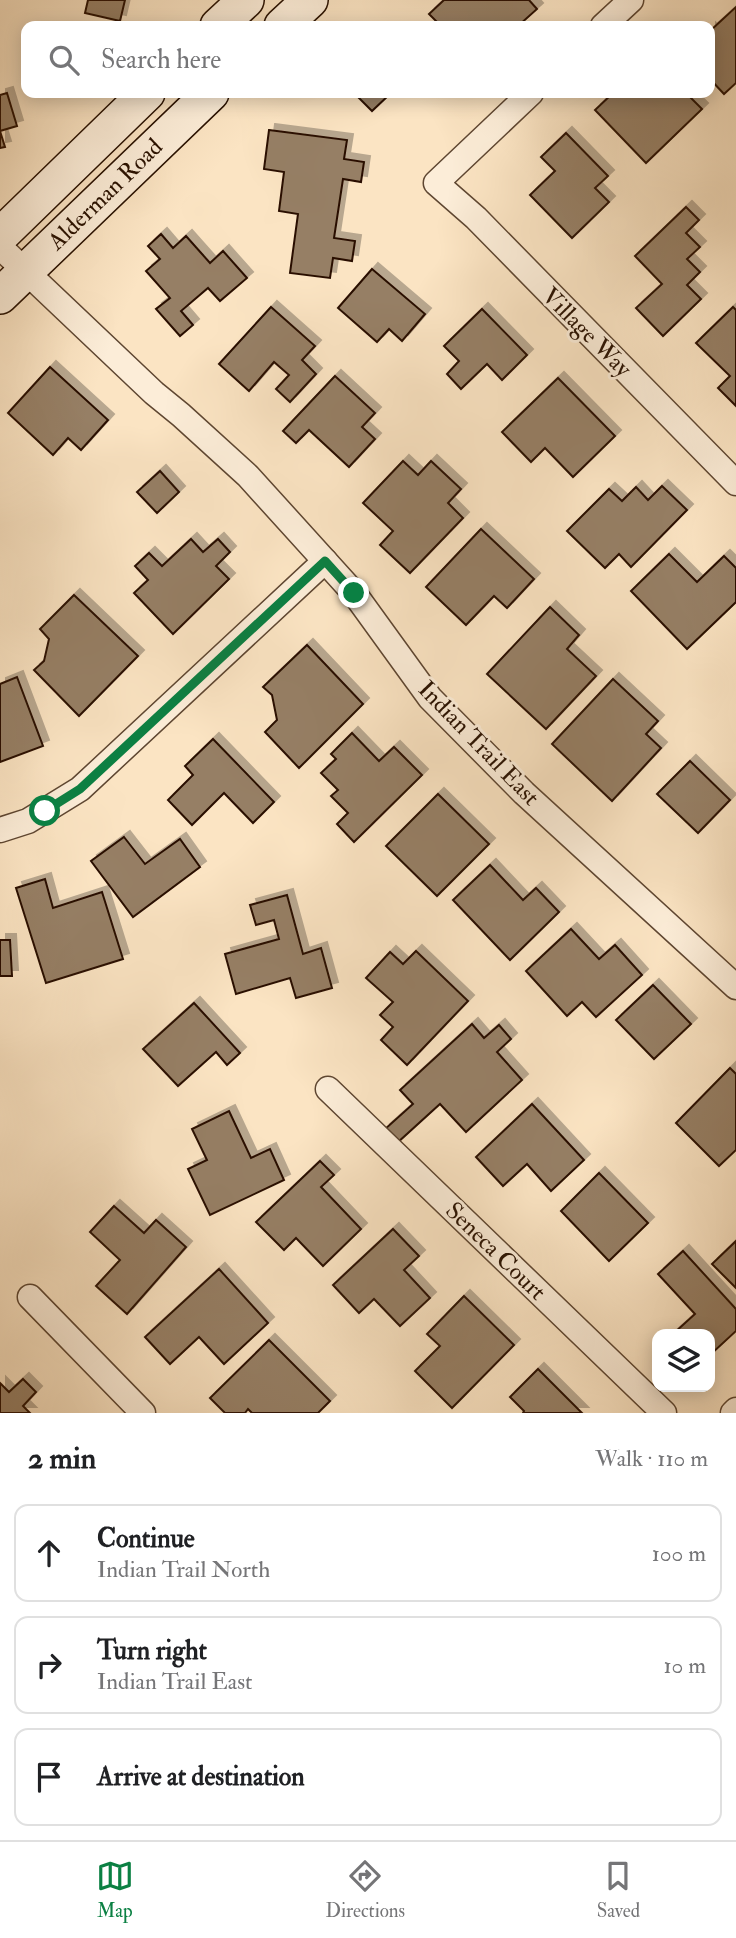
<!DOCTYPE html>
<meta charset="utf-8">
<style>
body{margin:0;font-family:"IM FELL Double Pica",serif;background:#f2f2f2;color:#202124}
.controls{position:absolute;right:21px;bottom:21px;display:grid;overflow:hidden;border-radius:14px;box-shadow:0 4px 18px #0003}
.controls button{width:63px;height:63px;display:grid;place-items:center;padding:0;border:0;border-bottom:2px solid #e0e0e0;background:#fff;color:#202124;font:35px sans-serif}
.stop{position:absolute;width:21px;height:21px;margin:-16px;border:5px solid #0b8043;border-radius:50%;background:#fff}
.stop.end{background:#0b8043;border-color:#fff;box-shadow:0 2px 7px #0008}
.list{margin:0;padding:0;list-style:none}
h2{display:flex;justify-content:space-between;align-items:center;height:91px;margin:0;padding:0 28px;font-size:30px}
h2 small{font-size:23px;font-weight:400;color:#757577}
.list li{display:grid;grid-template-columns:46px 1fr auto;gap:21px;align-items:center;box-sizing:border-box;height:98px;margin:0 14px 14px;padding:0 14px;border:2px solid #e0e0e0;border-radius:14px}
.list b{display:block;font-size:26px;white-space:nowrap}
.list p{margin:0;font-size:23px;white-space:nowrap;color:#757577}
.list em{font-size:23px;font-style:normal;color:#757577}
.icon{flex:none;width:38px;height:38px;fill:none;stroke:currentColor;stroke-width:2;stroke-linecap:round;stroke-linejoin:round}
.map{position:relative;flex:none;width:736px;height:1413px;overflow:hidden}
.search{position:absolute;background:#fff;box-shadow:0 4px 18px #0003;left:21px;right:21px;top:21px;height:77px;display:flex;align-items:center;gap:18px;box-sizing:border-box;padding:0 24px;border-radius:14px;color:#757577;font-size:26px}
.sheet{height:427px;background:#fff}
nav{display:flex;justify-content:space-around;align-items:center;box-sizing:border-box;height:98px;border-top:2px solid #e0e0e0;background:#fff;font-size:19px;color:#757577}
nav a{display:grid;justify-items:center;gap:4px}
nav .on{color:#0b8043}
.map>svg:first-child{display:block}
.building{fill:#967f65;stroke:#291100;stroke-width:2;filter:url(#shadow)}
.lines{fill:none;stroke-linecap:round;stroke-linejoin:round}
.minor-casing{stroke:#5e4631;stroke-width:27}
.secondary-casing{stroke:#291100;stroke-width:38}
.minor{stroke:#fcedd8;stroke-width:24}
.secondary{stroke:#fcedd8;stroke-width:35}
.route{stroke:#0b8043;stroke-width:9}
.labels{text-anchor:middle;stroke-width:6;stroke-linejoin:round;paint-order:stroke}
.street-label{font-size:24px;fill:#291100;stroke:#fcedd8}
</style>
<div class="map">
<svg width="736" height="1413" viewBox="0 0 736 1413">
<defs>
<filter id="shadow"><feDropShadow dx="6" dy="-6" stdDeviation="0" flood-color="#0004"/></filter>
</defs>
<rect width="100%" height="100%" fill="#fbe4c3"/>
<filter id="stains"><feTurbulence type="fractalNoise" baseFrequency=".00286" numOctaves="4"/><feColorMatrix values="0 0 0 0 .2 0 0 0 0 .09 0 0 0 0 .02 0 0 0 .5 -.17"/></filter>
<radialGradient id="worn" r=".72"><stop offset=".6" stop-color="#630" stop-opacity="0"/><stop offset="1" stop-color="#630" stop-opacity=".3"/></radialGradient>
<g class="building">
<polygon points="88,0 125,0 120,21 85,13"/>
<polygon points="444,0 529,0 537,9 518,26 441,26 429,14"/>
<polygon points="736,7 736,83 724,94 710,79 710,29 711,30"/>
<polygon points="7,93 17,126 0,131 5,147 0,148 0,95"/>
<polygon points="354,93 391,93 372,111"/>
<polygon points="613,93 686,93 702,109 646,163 595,110"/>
<polygon points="269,130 347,140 344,159 364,162 361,182 343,179 334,238 355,241 352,261 333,258 330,278 290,273 298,214 279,211 284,172 264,169"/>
<polygon points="566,133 608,176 595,188 609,202 572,238 530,195 555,171 541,157"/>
<polygon points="686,207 699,220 686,233 700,247 687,259 700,272 687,285 701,299 663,336 636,308 662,284 635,256"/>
<polygon points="161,234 173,248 186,236 210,263 223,251 247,278 220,301 208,288 181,311 193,325 180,336 156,309 170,298 146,271 160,259 148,246"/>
<polygon points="372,269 425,314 402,341 389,329 377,342 338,308"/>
<polygon points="271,307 315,346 302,360 316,374 290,402 276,389 289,375 274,362 249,391 219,364"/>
<polygon points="733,307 736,310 736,406 718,388 730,376 696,343"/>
<polygon points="482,309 527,355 502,380 487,364 461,389 447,374 459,361 444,346"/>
<polygon points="50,367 108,420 81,450 68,438 53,455 8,413"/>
<polygon points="335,376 375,413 362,427 375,439 349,467 309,430 296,443 283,431"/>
<polygon points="558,378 615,436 573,477 545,448 531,462 502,432"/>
<polygon points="403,461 418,475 431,461 461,489 448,503 463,518 410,573 380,545 393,531 363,503"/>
<polygon points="160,471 179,492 157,513 137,492"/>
<polygon points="662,486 687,510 631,567 619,554 605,568 567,531 609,489 622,501 636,487 648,500"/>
<polygon points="481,529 534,579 507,608 494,596 466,625 426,587"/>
<polygon points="191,539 203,552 218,539 230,552 216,566 229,579 173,634 134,593 148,580 135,566 149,553 162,566"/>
<polygon points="669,554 697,582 724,556 736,568 736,602 687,649 631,591"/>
<polygon points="74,595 138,656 79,716 34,670 44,661 49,639 40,629"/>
<polygon points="550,607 579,635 567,649 596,676 546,729 487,674"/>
<polygon points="307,645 363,704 299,768 265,732 277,720 272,695 263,687"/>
<polygon points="17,677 43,746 0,762 0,684"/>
<polygon points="613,679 658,721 646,734 661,748 612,801 552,744"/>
<polygon points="352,733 379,761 394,747 422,775 354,842 337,824 348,813 331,796 338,790 321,773 336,759 331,754"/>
<polygon points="213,739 274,802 253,823 224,793 192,825 168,800 193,775 185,766"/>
<polygon points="690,761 730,800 698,833 657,794"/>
<polygon points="438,794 489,844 437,896 386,846"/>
<polygon points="124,837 145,864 180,839 200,867 133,917 91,861"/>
<polygon points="490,865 523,900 536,888 559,912 510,960 453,900"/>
<polygon points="45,879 53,908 102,892 123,959 46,983 16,888"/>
<polygon points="287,895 303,954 321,948 332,988 296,998 290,978 236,994 225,954 279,939 274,920 256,925 250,905"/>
<polygon points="571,929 599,959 615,945 642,975 596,1017 582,1002 567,1016 526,971"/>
<polygon points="0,940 10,940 12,976 0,976"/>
<polygon points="416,951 468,1001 407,1065 381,1040 393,1027 380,1015 393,1002 366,978 390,952 403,964"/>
<polygon points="653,985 691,1024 654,1059 616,1020"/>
<polygon points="194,1003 240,1053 227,1065 216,1052 178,1086 143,1049"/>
<polygon points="472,1024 484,1038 499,1025 511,1039 497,1052 522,1080 466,1132 440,1104 397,1143 384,1130 413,1104 400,1090"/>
<polygon points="730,1068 736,1074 736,1150 719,1166 676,1123"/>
<polygon points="532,1104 584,1160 551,1191 527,1164 503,1186 476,1157"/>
<polygon points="229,1111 251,1158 270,1149 284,1180 210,1215 188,1169 207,1160 192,1129"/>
<polygon points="320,1161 334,1175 321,1187 361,1229 323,1266 296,1238 284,1250 256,1222"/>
<polygon points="599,1173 648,1223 609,1261 561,1211"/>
<polygon points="114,1206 144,1233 156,1220 186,1247 127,1314 96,1286 120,1260 90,1232"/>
<polygon points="393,1229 419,1256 404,1270 430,1298 400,1326 374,1299 359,1313 333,1285"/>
<polygon points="736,1241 736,1288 712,1264"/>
<polygon points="683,1251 736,1309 736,1331 710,1355 710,1334 673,1334 695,1314 658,1274"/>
<polygon points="219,1269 268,1323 224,1364 199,1337 170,1364 145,1337"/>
<polygon points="464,1296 514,1345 452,1408 415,1371 440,1346 427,1334"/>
<polygon points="269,1340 330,1401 318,1413 252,1413 248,1409 245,1413 225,1413 210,1398"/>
<polygon points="538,1369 582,1413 523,1413 524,1411 510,1397"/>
<polygon points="23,1379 36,1392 23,1406 30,1413 0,1413 0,1383 9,1392"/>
</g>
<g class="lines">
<g class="minor-casing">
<g id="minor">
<polyline points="603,26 631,0"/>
<polyline points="531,93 436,183 476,218 736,483"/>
<polyline points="0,247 154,393 181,415 248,476 354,593 430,698 524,793 736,987"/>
<polyline points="0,830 28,821 80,789 325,561"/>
<polyline points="328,1089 664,1413"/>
<polyline points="30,1297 143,1413"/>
<polyline points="733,1413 736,1410"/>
</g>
</g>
<g class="secondary-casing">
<g id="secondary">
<polyline points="218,26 246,0"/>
<polyline points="282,26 310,0"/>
<polyline points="0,236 147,93"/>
<polyline points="0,296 211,93"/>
</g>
</g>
<use href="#minor" class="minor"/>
<use href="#secondary" class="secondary"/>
</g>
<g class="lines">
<polyline class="route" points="45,811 80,789 325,561 354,593"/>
</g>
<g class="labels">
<g class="street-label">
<text transform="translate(105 194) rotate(-44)" y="8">Alderman Road</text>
<text transform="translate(587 332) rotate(45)" y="8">Village Way</text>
<text transform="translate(479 743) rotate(46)" y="8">Indian Trail East</text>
<text transform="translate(496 1251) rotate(44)" y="8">Seneca Court</text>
</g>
</g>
<rect width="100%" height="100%" filter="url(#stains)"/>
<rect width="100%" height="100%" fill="url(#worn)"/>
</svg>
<div class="controls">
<button><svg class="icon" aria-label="layers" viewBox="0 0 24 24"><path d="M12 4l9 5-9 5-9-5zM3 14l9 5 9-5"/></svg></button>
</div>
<div class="stop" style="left:45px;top:811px"></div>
<div class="stop end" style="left:354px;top:593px"></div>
<div class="search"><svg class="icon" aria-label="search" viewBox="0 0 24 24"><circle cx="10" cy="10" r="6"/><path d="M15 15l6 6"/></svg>Search here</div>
</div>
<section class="sheet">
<h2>2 min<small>Walk · 110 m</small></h2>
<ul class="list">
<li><svg class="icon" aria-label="ahead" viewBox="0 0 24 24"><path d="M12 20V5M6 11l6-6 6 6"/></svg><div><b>Continue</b><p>Indian Trail North</p></div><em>100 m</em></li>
<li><svg class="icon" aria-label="right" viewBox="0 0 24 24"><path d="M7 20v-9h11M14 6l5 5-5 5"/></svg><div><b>Turn right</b><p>Indian Trail East</p></div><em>10 m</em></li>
<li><svg class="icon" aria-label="arrive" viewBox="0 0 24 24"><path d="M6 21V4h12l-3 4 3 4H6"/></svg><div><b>Arrive at destination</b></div></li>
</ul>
</section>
<nav>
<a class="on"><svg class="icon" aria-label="map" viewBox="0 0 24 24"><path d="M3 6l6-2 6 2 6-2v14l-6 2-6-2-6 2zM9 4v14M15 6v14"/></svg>Map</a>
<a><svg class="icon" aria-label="directions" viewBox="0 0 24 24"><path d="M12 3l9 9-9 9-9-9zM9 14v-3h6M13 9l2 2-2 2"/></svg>Directions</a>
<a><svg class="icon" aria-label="saved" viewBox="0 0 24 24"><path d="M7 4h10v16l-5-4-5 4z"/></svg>Saved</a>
</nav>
